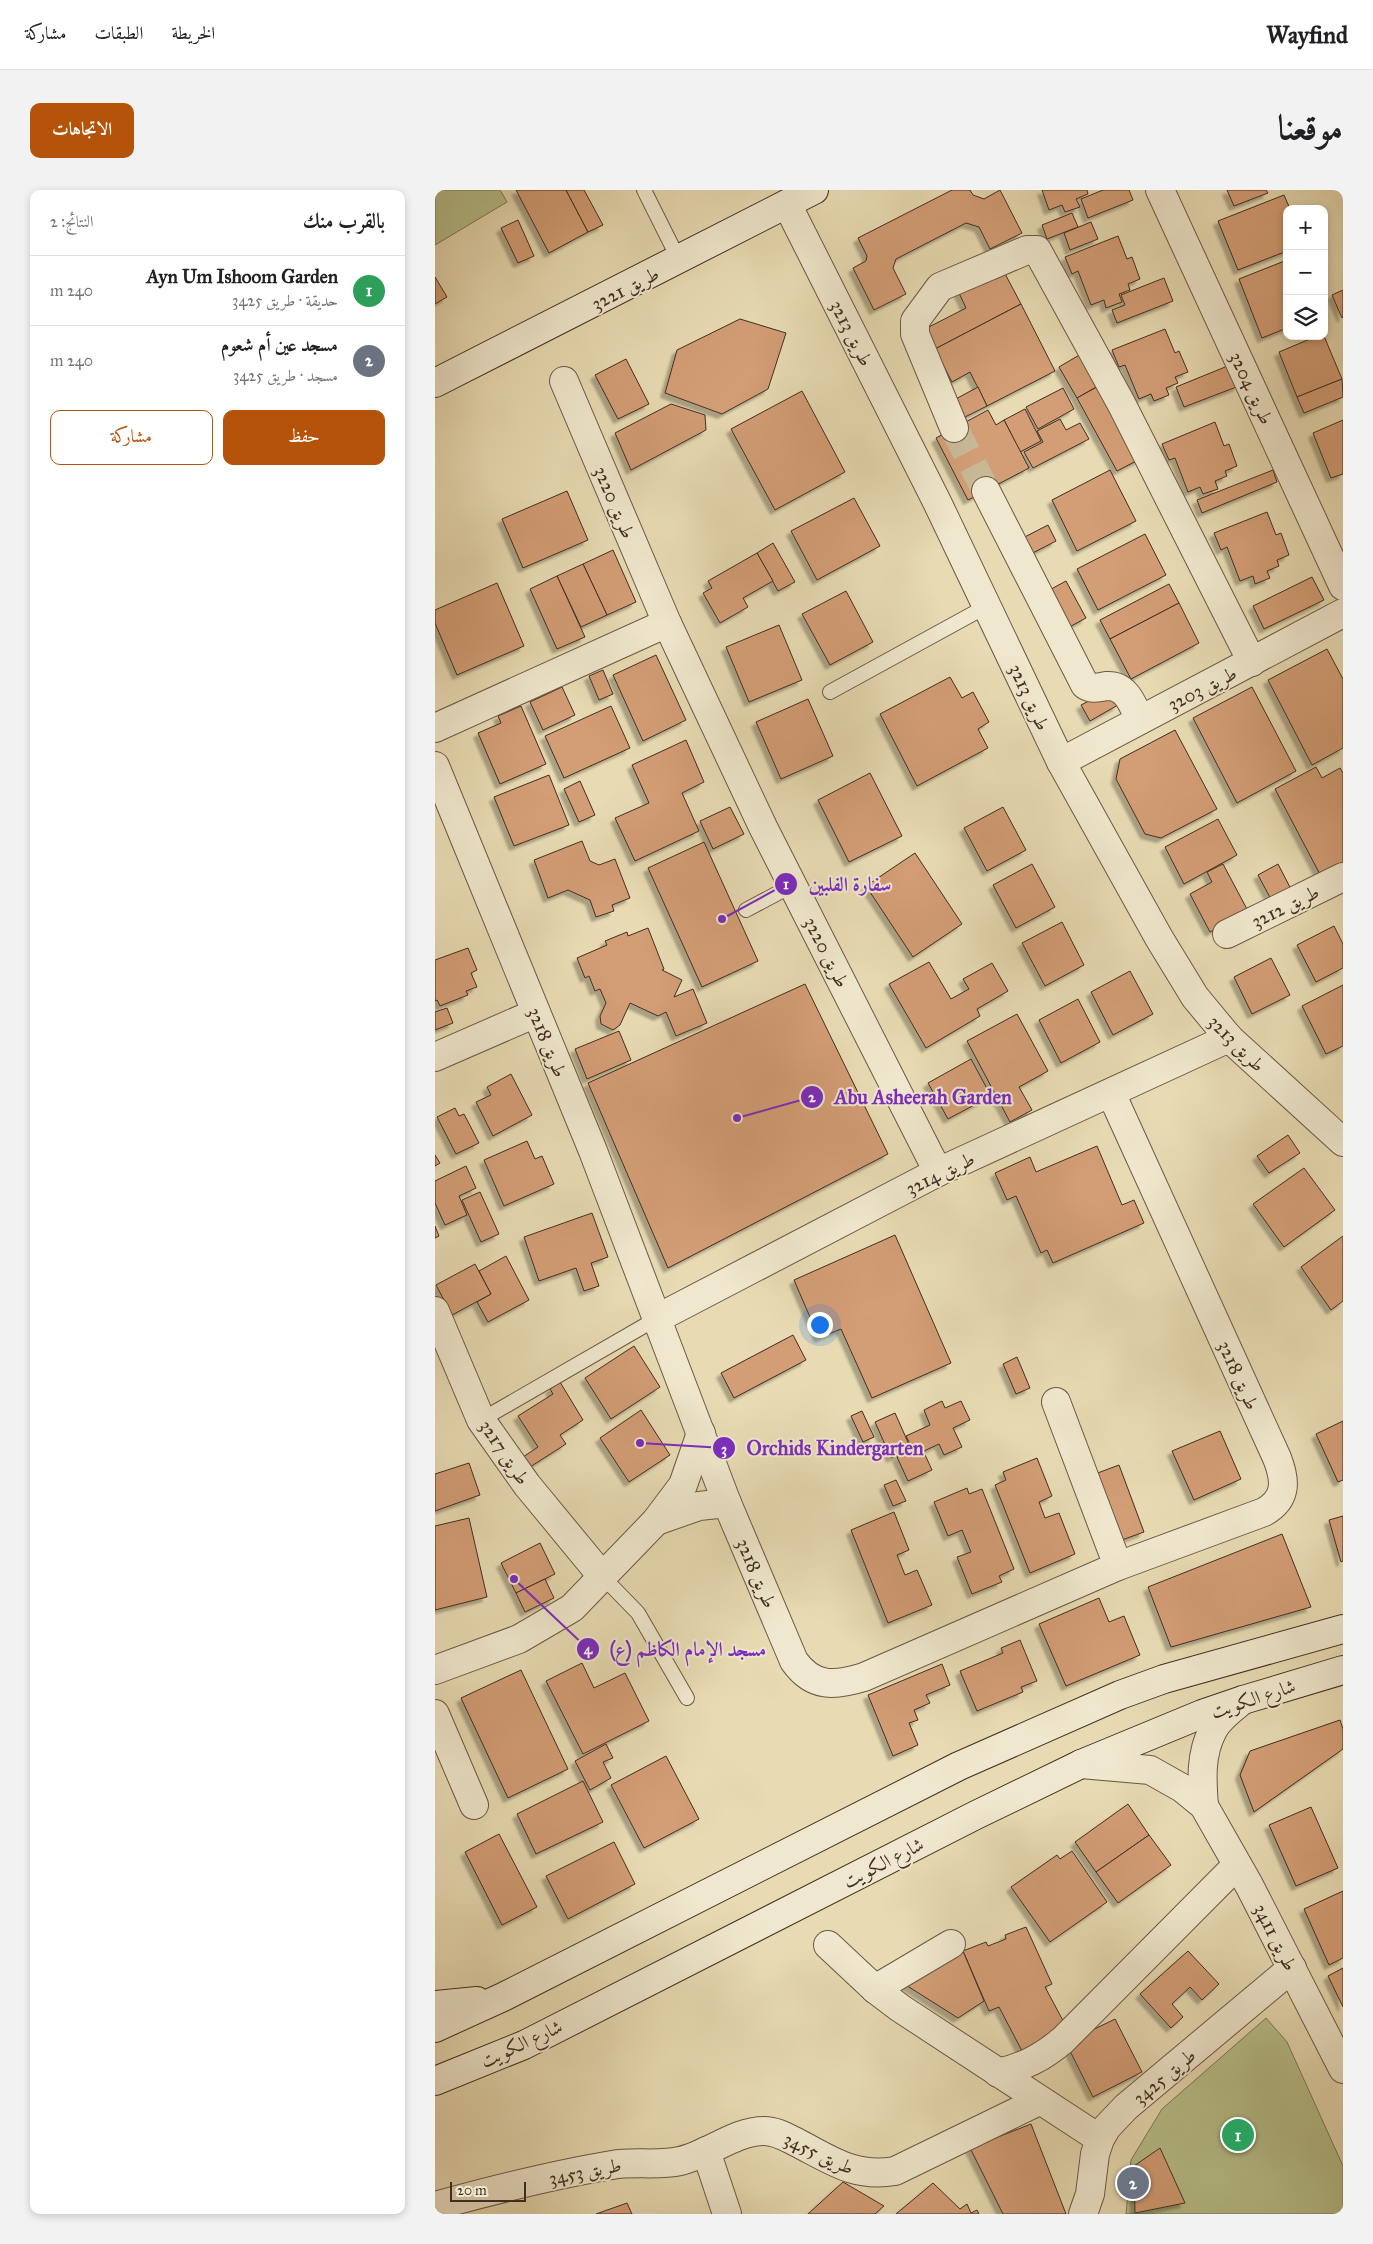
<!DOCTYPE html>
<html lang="ar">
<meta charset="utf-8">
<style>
body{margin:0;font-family:"IM FELL Great Primer",Amiri,serif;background:#f2f2f2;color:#202124;direction:rtl}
.controls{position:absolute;right:15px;top:15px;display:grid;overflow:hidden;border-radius:10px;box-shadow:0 2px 8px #0003}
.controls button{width:45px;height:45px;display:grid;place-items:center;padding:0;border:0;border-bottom:1px solid #e0e0e0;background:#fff;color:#202124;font:25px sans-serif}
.scale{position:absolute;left:15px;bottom:12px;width:76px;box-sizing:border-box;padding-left:5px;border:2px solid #412e21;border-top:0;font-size:14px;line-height:18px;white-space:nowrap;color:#412e21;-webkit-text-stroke:4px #f0e8ce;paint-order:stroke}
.you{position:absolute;left:384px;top:1134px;width:18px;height:18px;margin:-12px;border:4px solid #fff;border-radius:50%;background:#1a73e8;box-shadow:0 0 0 8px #1a73e833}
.badge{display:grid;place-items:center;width:32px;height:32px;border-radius:50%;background:#b45309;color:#fff;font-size:16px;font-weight:700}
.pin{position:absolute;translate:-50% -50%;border:2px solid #fff;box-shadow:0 1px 5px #0006}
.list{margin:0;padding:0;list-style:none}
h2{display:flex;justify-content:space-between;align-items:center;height:65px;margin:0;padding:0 20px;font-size:21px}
h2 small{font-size:16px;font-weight:400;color:#757577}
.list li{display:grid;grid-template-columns:32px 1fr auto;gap:15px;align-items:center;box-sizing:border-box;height:70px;padding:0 20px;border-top:1px solid #e0e0e0}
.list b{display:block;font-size:19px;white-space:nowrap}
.list p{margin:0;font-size:16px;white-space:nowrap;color:#757577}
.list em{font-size:16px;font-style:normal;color:#757577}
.actions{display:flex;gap:10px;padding:15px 20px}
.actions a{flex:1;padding:11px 0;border:1px solid #b45309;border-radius:10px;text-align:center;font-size:18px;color:#b45309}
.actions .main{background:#b45309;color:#fff}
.icon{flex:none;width:28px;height:28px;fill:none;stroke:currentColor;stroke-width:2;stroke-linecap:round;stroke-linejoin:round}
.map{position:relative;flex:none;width:908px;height:2024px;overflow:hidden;direction:ltr;border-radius:10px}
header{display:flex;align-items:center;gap:30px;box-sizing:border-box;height:70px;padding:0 25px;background:#fff;border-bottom:1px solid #e0e0e0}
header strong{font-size:24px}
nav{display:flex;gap:28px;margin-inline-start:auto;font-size:18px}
.intro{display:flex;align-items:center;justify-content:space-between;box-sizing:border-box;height:120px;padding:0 30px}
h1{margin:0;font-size:35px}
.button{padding:12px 22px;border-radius:10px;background:#b45309;color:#fff;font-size:18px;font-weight:700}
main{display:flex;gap:30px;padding:0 30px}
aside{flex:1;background:#fff;border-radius:10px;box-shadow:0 2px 8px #0003}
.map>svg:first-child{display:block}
.green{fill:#b7c08b;stroke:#7c7756}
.building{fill:#d39d75;stroke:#412e21;filter:url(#shadow)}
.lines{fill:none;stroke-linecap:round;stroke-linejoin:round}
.street-tunnel{stroke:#c7b896;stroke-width:28;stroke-dasharray:28 14;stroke-linecap:butt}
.lane-casing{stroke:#6b5946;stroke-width:16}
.street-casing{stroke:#6b5946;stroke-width:30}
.secondary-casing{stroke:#412e21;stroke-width:30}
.lane{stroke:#f0e8ce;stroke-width:14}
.street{stroke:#f0e8ce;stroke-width:28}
.secondary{stroke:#f0e8ce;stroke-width:28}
.labels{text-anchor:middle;stroke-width:4;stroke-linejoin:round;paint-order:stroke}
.street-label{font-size:19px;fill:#412e21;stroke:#f0e8ce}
.leader{fill:none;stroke:#7b2cbf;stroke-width:2}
.callout-dot{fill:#7b2cbf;stroke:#f0e8ce;stroke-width:2}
.mark-label{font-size:15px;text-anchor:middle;font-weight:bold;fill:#fff}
.callout-label{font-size:20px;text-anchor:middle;font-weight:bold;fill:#7b2cbf;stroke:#f0e8ce;stroke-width:4;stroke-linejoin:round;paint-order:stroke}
</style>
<header>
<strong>Wayfind</strong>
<nav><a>الخريطة</a><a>الطبقات</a><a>مشاركة</a></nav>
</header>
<div class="intro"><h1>موقعنا</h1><a class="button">الاتجاهات</a></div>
<main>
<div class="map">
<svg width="908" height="2024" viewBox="0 0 908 2024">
<defs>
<filter id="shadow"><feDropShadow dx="-4.5" dy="4.5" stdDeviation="1" flood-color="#0004"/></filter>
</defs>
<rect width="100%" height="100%" fill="#e8dbb3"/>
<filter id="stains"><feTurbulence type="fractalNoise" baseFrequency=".004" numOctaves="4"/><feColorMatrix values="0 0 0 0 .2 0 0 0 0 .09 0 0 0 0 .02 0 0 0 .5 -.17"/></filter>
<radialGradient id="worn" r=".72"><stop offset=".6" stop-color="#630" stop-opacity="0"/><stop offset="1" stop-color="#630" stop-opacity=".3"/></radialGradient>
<g class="green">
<polygon points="0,0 65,0 72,12 0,55"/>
<polygon points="831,1828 852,1852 908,1976 908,2024 691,2024 696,1970 727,1919"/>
</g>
<g class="building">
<polygon points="81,0 131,0 153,42 114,63"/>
<polygon points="131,0 149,0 168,35 153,42"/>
<polygon points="517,0 535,0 538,5 549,9 565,0 587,43 555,59 544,37 531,33 461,69 458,78 471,104 439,120 418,78 431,71 432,66 423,48"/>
<polygon points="607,0 652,0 653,4 641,9 645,17 630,22 627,15 614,20"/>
<polygon points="668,0 694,0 698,10 653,28 646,9"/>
<polygon points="792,0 831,0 833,3 799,16"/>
<polygon points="849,5 855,19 852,19 852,61 803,80 783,31"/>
<polygon points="637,23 643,37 612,49 607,35"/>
<polygon points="83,30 99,66 83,73 66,38"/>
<polygon points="656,32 663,49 635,60 629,43"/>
<polygon points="683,46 692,69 697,67 705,89 693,94 695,100 684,104 687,112 671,118 669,110 656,115 643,81 637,84 630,67"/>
<polygon points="852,70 852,138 827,148 804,89"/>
<polygon points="567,78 586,114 500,159 490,139 531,118 523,101"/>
<polygon points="0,87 12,107 0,114"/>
<polygon points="729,88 738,111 682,133 677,120 690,115 686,105"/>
<polygon points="908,100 908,127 907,128 897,105"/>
<polygon points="586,114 620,181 552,216 535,182 517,192 500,159"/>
<polygon points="305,129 351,143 333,199 287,224 230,203 242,160"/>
<polygon points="730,139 740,163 744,161 753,182 740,187 743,193 731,198 734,205 719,211 716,204 704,209 690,175 684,177 677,160"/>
<polygon points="882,146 889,146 907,189 862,207 844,162"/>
<polygon points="646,164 663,196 642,208 624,177"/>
<polygon points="191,169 214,214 183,229 160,185"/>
<polygon points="795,175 804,196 749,217 741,197"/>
<polygon points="907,189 908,207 869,223 862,207"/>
<polygon points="669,193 709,267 682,281 642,208"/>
<polygon points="543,197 552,216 526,229 517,211"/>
<polygon points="628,198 639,219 603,239 591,217"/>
<polygon points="367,201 410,282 340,320 296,239"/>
<polygon points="236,214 270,225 271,240 196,280 180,243"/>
<polygon points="590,219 606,251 585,262 569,230"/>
<polygon points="553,220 561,235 569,230 594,278 533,310 501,248"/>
<polygon points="625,229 631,240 645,233 654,249 598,278 589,262 608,252 602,241"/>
<polygon points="908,230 908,284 896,288 878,243"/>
<polygon points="780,232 789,256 794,254 802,276 790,281 792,286 780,291 783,299 768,304 765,297 753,302 740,268 734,270 727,254"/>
<polygon points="675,280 701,331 642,361 617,310"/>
<polygon points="838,280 842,292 767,323 762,310"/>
<polygon points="132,301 153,350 88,378 67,329"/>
<polygon points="419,308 445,356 382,390 356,341"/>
<polygon points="832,322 841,345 846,343 854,365 842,370 844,376 832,381 835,388 820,394 818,386 805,391 792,357 786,360 779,343"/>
<polygon points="613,335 621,351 588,368 580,352"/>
<polygon points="710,344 731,385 663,420 642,379"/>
<polygon points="338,353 360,392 343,401 322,363"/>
<polygon points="178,360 201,412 172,425 148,374"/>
<polygon points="322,363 338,391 308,408 313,417 285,433 268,403 277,398 273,391"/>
<polygon points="148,374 172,425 146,437 122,386"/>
<polygon points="122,386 150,447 122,459 95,399"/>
<polygon points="877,387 889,410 829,439 818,416"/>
<polygon points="631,391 651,428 627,441 607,404"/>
<polygon points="62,393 89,456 22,485 0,433 0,420"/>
<polygon points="734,394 744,413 675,449 665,430"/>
<polygon points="411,401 438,452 395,475 367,424"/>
<polygon points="744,413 764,453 696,489 675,449"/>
<polygon points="344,435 367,490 314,512 291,457"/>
<polygon points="892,459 908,489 908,558 877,575 833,490"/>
<polygon points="221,465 251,530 208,551 178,485"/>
<polygon points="168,480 178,504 164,510 154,486"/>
<polygon points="515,487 527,508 538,502 554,532 543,539 553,558 482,596 445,524"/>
<polygon points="127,497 140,525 108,540 95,512"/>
<polygon points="817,497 861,581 802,613 758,528"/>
<polygon points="675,500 683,515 655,531 646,515"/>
<polygon points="373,509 398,566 346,589 321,532"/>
<polygon points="86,516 111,574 65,594 43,543 66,533 63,526"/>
<polygon points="176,516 195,558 129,588 110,546"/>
<polygon points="740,540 782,619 726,648 710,644 681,589 685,569"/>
<polygon points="251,550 269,592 247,603 264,641 200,671 180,628 214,613 197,575"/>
<polygon points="881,577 887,588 905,578 908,583 908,682 889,692 840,599"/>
<polygon points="435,583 467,646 414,672 383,610"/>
<polygon points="114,585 134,635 79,656 59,607"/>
<polygon points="145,591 160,625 144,632 129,599"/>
<polygon points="295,617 309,644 278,659 265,631"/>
<polygon points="568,617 591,660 552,681 529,638"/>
<polygon points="783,629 802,665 749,694 730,657"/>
<polygon points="147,651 155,671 164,675 180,669 195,708 177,715 179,721 161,727 155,710 133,700 113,708 99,670"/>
<polygon points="269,652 323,771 267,797 213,678"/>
<polygon points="480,663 527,734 478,767 431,696"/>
<polygon points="597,674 620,717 581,738 558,695"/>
<polygon points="788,674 813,721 775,742 755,704 777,692 772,682"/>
<polygon points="843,674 859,705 839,715 823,685"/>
<polygon points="627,732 649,775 610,796 587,753"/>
<polygon points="899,736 908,754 908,778 881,792 862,755"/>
<polygon points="213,738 229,779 227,780 247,790 239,807 258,799 272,833 241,846 231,822 223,826 195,813 185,835 178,840 166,834 165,826 171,813 165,799 160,801 154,786 150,788 142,768 172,755 170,751 192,742 193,746"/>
<polygon points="33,758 42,780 36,783 42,797 31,801 33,805 5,816 2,810 0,811 0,770"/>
<polygon points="836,768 855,805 817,824 799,787"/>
<polygon points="494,772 516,809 534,799 528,789 557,773 573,801 542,819 545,826 491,858 454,794"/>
<polygon points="695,781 718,824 678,845 656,802"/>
<polygon points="370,794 453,964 233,1078 153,893"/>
<polygon points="908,795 908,856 891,864 867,816"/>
<polygon points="643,809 665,852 626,873 604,830"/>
<polygon points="12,818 18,833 0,840 0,822"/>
<polygon points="582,824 613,881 584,897 597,920 575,932 532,851"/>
<polygon points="184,841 196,870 152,889 140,859"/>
<polygon points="536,869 556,906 513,929 493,893"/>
<polygon points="76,884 97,925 58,946 41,912 56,905 52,897"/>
<polygon points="20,918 24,926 29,924 44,953 21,964 2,927"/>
<polygon points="853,945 865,963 834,983 822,966"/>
<polygon points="92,951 100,969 107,966 119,994 69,1016 49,970"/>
<polygon points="662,956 687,1015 699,1010 709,1033 618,1073 612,1060 606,1063 581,1006 572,1010 560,983 595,967 601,982"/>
<polygon points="0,965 5,973 0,976"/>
<polygon points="31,976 41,998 24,1006 32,1025 10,1035 0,1013 0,991"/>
<polygon points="869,978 900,1020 849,1057 818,1014"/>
<polygon points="45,1002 64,1044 46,1052 27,1010"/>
<polygon points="157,1023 173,1067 156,1073 164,1096 149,1101 141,1078 104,1091 89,1047"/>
<polygon points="0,1036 4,1046 0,1048"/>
<polygon points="460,1045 516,1173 437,1208 406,1139 384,1148 359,1090"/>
<polygon points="908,1046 908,1111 896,1120 866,1077"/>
<polygon points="71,1066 94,1110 53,1132 42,1112 56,1104 44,1081"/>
<polygon points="40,1074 56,1104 17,1125 1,1095"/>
<polygon points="358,1145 371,1170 299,1208 286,1183"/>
<polygon points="199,1156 225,1197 176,1229 150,1188"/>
<polygon points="582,1167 595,1198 581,1204 568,1174"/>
<polygon points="125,1192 148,1230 125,1245 131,1254 95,1277 88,1267 103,1257 83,1226 118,1204 115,1199"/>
<polygon points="507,1211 510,1218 526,1211 535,1230 518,1238 527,1257 509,1265 504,1254 489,1261 486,1254 477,1258 471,1246 495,1235 489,1220"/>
<polygon points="206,1220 235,1265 194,1292 165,1248"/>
<polygon points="427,1221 439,1247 428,1252 416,1226"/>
<polygon points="460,1223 476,1259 456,1268 440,1232"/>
<polygon points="908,1231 908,1290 903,1292 881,1244"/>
<polygon points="785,1241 806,1289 759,1310 737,1261"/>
<polygon points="486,1256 497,1280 473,1291 462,1267"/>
<polygon points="602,1268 617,1306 604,1312 610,1328 624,1323 640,1364 595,1383 560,1295 571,1290 568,1282"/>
<polygon points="34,1273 45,1305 0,1321 0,1284"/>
<polygon points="684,1275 709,1342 684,1351 660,1284"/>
<polygon points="461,1290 471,1311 458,1316 449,1295"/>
<polygon points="532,1298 534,1304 547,1299 579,1379 564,1386 567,1392 537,1404 522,1367 536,1362 527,1340 513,1346 499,1312"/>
<polygon points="459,1322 474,1360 462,1365 470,1385 482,1380 497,1415 453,1433 416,1340"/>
<polygon points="908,1326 908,1371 906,1372 894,1330"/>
<polygon points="34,1328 52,1407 0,1420 0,1336"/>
<polygon points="847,1344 876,1417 736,1457 713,1397"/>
<polygon points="105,1353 120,1384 81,1403 66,1373"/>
<polygon points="110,1389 119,1408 90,1422 81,1403"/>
<polygon points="664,1408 674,1432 689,1426 705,1465 631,1496 604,1434"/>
<polygon points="585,1450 602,1491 586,1497 588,1502 542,1521 525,1481 568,1463 566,1458"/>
<polygon points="147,1473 159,1498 190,1483 214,1531 148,1564 111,1491"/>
<polygon points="507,1474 515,1495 491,1505 495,1513 479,1520 483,1530 474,1533 483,1555 458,1566 433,1505"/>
<polygon points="86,1480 133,1579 73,1608 26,1508"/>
<polygon points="905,1530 908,1539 908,1559 819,1622 805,1585 815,1561"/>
<polygon points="171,1554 178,1568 168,1572 176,1588 155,1600 140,1571"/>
<polygon points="231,1566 264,1629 209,1658 176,1595"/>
<polygon points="148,1591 168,1632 101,1664 82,1624"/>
<polygon points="693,1614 714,1645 661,1682 640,1652"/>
<polygon points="876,1617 903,1678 861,1696 834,1635"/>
<polygon points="64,1644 102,1717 67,1735 30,1662"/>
<polygon points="714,1645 736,1675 683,1713 661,1682"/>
<polygon points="179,1652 200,1694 133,1729 111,1686"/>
<polygon points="637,1661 672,1712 615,1752 576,1697 622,1665 625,1669"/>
<polygon points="908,1701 908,1768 894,1775 869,1719"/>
<polygon points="591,1737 617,1794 610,1797 632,1838 587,1861 564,1817 554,1821 528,1761 551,1752 553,1756 571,1749 570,1745"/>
<polygon points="528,1761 549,1811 523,1828 466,1792"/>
<polygon points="753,1761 784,1794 767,1810 755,1797 737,1814 748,1827 736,1838 705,1804"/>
<polygon points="908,1778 908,1817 893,1786"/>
<polygon points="680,1829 707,1882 658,1907 631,1853"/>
<polygon points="596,1934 631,2024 568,2024 535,1958"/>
<polygon points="725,1958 750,2013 700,2023 699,1976"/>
<polygon points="408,1992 449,2016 440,2024 373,2024"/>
<polygon points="498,1993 525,2019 532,2014 536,2023 542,2020 544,2024 461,2024"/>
<polygon points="192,2013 197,2024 161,2024"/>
</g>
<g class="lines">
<polyline class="street-tunnel" points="519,238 551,301"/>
<g class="lane-casing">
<g id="lane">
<polyline points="209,0 244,70"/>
<polyline points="395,502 552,416"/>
<polyline points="311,720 358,695"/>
<polyline points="46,1230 221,1129"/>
<polyline points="167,1386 203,1423 252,1508"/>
</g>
</g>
<g class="street-casing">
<g id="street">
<polyline points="725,0 908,396"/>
<polyline points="352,14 502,312 626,572 724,748 760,807 794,848 908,952"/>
<polyline points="129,191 232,433 328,637 503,982"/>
<polyline points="519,238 480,144 480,131 505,97 592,60 602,60 687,215 817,472"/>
<path d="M551 301 650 495C658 500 663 497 672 496 692 495 698 516 705 530"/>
<polyline points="0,538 232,433"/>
<polyline points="626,572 908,423"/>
<path d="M0 576 158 961 292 1313 359 1471C378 1498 400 1496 429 1487L683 1376 829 1322C852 1309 851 1291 842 1268L676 903"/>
<polyline points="792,744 908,687"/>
<polyline points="0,867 101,823"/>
<polyline points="0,1121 46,1230 92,1295 167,1386"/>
<polyline points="221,1129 503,982 794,848"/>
<polyline points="621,1212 683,1376"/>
<polyline points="221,1331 264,1316 292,1313"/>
<polyline points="0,1480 84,1449 137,1418 221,1331 248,1295 266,1243"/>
<polyline points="0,1524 39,1615"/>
<polyline points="646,1574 715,1580 747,1598 769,1616 814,1695 908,1879"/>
<path d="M769 1616C767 1591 765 1564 778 1540 784 1528 797 1519 808 1510"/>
<polyline points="393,1755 440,1799 465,1818 665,1949"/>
<polyline points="440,1799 516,1754"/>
<path d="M563 1883C589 1877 608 1867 628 1850L802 1675"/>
<polyline points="271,1961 292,2024"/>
<path d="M0 2016C58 2000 117 1985 177 1975 199 1971 223 1976 245 1971 273 1965 300 1941 329 1941 341 1941 351 1947 361 1952 396 1970 419 1988 460 1981L604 1911"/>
<polyline points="648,2024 655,2004 660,1964 665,1949 672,1937 691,1917 857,1778"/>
</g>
</g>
<g class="secondary-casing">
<g id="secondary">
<polyline points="0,193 379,0"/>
<polyline points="0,1815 42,1811"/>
<polyline points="0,1838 68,1807 524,1576 685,1505 729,1489 908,1439"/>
<polyline points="0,1891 89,1855 541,1625 646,1574 767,1524 808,1510 908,1480"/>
</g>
</g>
<use href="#lane" class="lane"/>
<use href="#street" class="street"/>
<use href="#secondary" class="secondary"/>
</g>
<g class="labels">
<g class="street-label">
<text transform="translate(190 98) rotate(-27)" y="7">طريق 3221</text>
<text transform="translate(417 143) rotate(63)" y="7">طريق 3213</text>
<text transform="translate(817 198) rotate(65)" y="7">طريق 3204</text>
<text transform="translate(180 312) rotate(67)" y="7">طريق 3220</text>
<text transform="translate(767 498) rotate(-27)" y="7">طريق 3203</text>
<text transform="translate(595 507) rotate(65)" y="7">طريق 3213</text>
<text transform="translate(850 716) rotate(-26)" y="7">طريق 3212</text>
<text transform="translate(392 762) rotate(63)" y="7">طريق 3220</text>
<text transform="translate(113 852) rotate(68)" y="7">طريق 3218</text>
<text transform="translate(802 853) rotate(45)" y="7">طريق 3213</text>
<text transform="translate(505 983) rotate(-26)" y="7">طريق 3214</text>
<text transform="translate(804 1185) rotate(66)" y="7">طريق 3218</text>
<text transform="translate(70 1262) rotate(56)" y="7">طريق 3217</text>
<text transform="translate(322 1383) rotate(67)" y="7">طريق 3218</text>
<text transform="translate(818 1508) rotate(-18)" y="7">شارع الكويت</text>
<text transform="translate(448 1672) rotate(-27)" y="7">شارع الكويت</text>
<text transform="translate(841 1747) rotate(63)" y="7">طريق 3411</text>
<text transform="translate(86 1853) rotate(-25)" y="7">شارع الكويت</text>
<text transform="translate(729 1886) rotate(-40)" y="7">طريق 3425</text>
<text transform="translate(384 1963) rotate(25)" y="7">طريق 3455</text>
<text transform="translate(150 1981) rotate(-11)" y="7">طريق 3453</text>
</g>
</g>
<path class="leader" d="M287 729L351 694M302 928L377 907M205 1253L289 1258M79 1389L153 1459"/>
<g class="callout-dot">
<circle cx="287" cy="729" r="5"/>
<circle cx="302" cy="928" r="5"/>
<circle cx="205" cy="1253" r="5"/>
<circle cx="79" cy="1389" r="5"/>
<circle cx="351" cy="694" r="12"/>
<circle cx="377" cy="907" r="12"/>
<circle cx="289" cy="1258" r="12"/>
<circle cx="153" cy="1459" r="12"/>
</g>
<g class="mark-label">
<text x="351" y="699">1</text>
<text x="377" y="912">2</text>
<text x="289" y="1264">3</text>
<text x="153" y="1464">4</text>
</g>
<g class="callout-label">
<text x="415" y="701">سفارة الفلبين</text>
<text x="488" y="914">Abu Asheerah Garden</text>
<text x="400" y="1265">Orchids Kindergarten</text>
<text x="253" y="1466">مسجد الإمام الكاظم (ع)</text>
</g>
<rect width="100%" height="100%" filter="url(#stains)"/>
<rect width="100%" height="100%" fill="url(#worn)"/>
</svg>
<div class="controls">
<button>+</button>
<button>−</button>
<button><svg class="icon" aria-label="layers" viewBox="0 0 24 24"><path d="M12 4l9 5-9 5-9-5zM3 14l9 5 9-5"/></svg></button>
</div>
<div class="scale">20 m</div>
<div class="you"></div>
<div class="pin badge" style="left:803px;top:1945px;background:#2e9e5b">1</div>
<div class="pin badge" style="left:698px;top:1993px;background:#6b7280">2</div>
</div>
<aside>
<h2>بالقرب منك<small>النتائج: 2</small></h2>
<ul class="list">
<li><span class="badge" style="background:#2e9e5b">1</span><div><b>Ayn Um Ishoom Garden</b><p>حديقة · طريق 3425</p></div><em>240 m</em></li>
<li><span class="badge" style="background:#6b7280">2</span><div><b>مسجد عين أم شعوم</b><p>مسجد · طريق 3425</p></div><em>240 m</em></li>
</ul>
<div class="actions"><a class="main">حفظ</a><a>مشاركة</a></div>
</aside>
</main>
